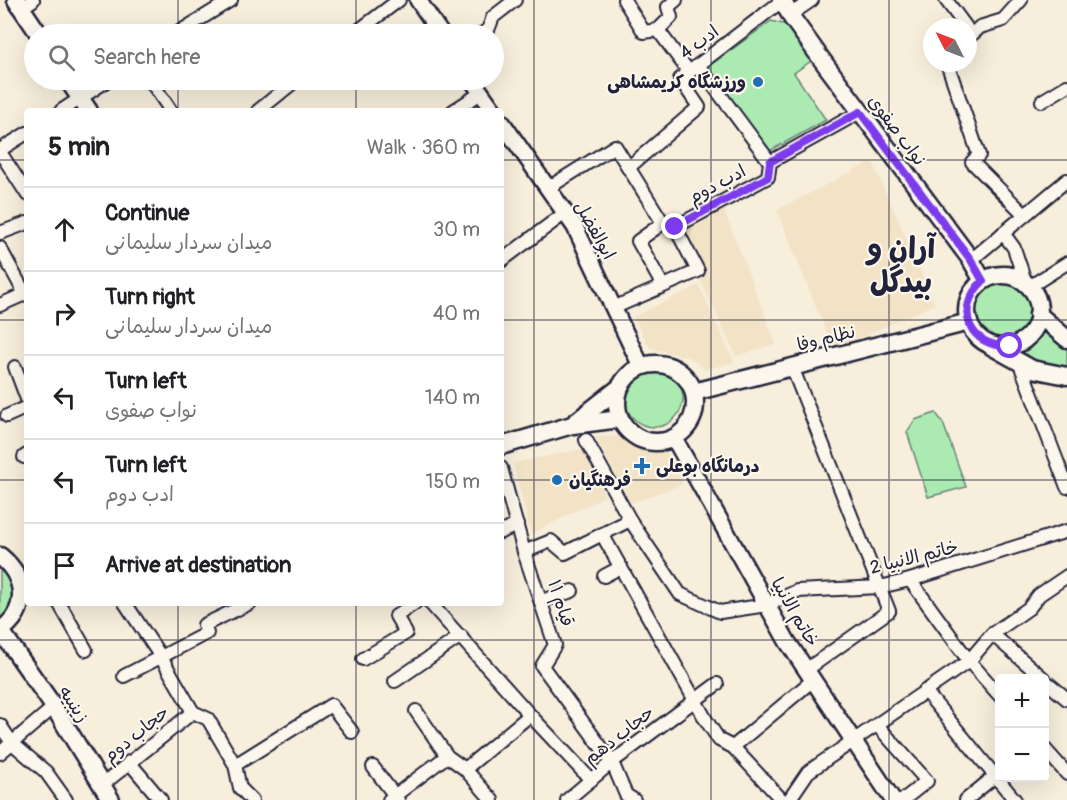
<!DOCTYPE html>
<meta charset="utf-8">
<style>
body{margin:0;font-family:Pangolin,"Playpen Sans Arabic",sans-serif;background:#f6f6f6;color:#202124}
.controls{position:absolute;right:18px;bottom:18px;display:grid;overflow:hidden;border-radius:6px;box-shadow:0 6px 24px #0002}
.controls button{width:54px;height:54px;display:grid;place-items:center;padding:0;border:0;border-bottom:2px solid #e0e0e0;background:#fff;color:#202124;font:30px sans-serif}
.compass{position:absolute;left:923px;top:18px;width:54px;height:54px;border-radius:50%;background:#fff;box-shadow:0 6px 24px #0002;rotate:312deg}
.stop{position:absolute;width:18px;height:18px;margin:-14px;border:4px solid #7c3aed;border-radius:50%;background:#fff}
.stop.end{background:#7c3aed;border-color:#fff;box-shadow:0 2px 6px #0008}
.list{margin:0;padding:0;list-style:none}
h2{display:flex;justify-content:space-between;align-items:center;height:78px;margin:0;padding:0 24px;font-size:26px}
h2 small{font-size:20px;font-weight:400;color:#757577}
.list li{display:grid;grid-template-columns:39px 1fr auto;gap:18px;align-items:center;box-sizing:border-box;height:84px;padding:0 24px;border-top:2px solid #e0e0e0}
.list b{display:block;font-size:22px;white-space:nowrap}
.list p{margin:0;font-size:20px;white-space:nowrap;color:#757577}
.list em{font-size:20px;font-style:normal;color:#757577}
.icon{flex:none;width:33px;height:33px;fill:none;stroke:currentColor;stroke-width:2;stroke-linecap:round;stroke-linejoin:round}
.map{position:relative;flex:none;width:1067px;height:800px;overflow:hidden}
.search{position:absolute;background:#fff;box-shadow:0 6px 24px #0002;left:24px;top:24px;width:480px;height:66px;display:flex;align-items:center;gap:15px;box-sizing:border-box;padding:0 21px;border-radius:33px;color:#757577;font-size:22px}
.panel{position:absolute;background:#fff;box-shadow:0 6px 24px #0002;left:24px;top:108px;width:480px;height:498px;border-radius:6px}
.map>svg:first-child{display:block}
.built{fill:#f2e3c7}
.green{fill:#abebb2;stroke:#668676;stroke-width:1.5}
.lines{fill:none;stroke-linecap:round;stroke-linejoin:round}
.minor-casing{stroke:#22223b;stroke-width:16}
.tertiary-casing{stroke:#22223b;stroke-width:20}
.secondary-casing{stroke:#22223b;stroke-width:21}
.minor{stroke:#fbf7ec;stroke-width:12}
.tertiary{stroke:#fbf7ec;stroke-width:15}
.secondary{stroke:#fbf7ec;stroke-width:16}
.route{stroke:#7c3aed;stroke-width:8}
.grid{fill:none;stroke:#22223b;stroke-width:1.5;stroke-opacity:0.55}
.poi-dot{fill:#1f6fb2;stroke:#fbf7ec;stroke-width:2}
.labels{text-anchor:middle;stroke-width:4.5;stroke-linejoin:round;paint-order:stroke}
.street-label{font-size:18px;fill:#22223b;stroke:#fbf7ec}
.poi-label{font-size:18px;font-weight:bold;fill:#22223b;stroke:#fbf7ec;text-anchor:start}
.town-label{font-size:30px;font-weight:bold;fill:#22223b;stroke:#fbf7ec}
</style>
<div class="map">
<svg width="1067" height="800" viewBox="0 0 1067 800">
<rect width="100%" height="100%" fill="#f7eedb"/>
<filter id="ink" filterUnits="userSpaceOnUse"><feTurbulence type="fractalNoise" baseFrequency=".0167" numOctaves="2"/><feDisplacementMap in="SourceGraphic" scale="12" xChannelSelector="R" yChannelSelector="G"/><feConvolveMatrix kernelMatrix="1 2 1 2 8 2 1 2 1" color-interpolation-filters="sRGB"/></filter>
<g filter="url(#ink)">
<g class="built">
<polygon points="872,161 935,304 835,349 828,336 777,210"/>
<polygon points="723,208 776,344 736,356 699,278 706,270 684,230"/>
<polygon points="699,285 734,362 705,370 691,358 650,348 633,317"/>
<polygon points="625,436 664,448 683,484 631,503 595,437"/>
<polygon points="583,449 605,496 531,534 513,463"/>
</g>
<g class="green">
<polygon points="771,21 787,25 811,61 794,73 826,120 768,152 705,69"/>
<circle cx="1003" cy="309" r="29"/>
<polygon points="1045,326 1067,346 1067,370 1047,366 1020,352 1031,345"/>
<circle cx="654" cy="398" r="29"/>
<polygon points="936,413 943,423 966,487 928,497 907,432 915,420"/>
<path d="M0 570C24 588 14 604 0 624Z"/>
</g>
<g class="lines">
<g class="minor-casing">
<g id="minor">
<polyline points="624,0 644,32 658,30 689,72"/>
<polyline points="946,0 966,27"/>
<polyline points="21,8 33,0"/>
<polyline points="790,15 812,0"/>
<polyline points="658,30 671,17 668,7 676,0"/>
<polyline points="176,34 231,0"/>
<polyline points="354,34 399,0"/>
<polyline points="482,34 488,30 493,17 515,0"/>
<polyline points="968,38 980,27 1003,20 1021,0"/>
<polyline points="947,63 979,155 972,162 1025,215"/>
<polyline points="698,65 770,162"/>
<polyline points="150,80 171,111"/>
<polyline points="1042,101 1067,86"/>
<polyline points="61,111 108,80"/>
<polyline points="258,111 296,80"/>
<polyline points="453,111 481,93"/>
<polyline points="0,150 27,133"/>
<polyline points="0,152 27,194"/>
<polyline points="628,168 699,107 680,79 783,0"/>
<polyline points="548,188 615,146 663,223 638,241 663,286"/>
<polyline points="0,233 27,223"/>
<polyline points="1003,233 1014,248 1026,284"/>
<polyline points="0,248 25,294 0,305"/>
<polyline points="971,260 1067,180"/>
<polyline points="501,261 565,213"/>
<polyline points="1029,287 1067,263"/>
<polyline points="613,308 698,271 675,227 768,177 770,162 860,112"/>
<polyline points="1020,364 1067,487"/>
<polyline points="15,367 27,399"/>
<polyline points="792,367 889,611 806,670"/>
<polyline points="7,416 27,407"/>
<polyline points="586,440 630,520 680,594 720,612 767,605 797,591 880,587 910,580 1067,531"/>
<polyline points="24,457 27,455"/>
<polyline points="501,468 524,552 555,645 542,666 612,762 626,795 634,800"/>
<polyline points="501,532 517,525"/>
<polyline points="602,534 706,720 719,740 733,747 782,800"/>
<polyline points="524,552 551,541 565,553 630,520"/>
<polyline points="604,576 621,567"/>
<polyline points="910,580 969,661 1000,696"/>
<polyline points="542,601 572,591"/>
<polyline points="59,603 86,650"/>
<polyline points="125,603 161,657 193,712 208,719 235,765 240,788 252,800"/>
<polyline points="430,603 530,715 591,780"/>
<polyline points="992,634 1043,678"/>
<polyline points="363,659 406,633 396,616 415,603"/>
<polyline points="124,676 207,633 204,625 250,603"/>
<polyline points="1044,680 1067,699"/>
<polyline points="395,681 461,636"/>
<polyline points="925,691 1015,800"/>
<polyline points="416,711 447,756 465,769 492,800"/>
<polyline points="0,725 12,743 46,772 66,800"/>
<polyline points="877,725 927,781 903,800"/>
<polyline points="733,747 813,680"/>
<polyline points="1044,748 1067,774"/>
<polyline points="0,753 54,707"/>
<polyline points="129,762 161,800"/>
<polyline points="235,765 331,705 352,732"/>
<polyline points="373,767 398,800"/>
<polyline points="465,769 530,715"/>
<polyline points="102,785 193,712"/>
<polyline points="389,800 447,756"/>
<polyline points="567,800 612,762 717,684"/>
<polyline points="789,800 808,772 969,661 992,634 1029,608 1039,595 1067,576"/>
<polyline points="966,800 995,776"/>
</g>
</g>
<g class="tertiary-casing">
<g id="tertiary">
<polyline points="418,0 441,34"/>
<polyline points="472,80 494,111"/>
<polyline points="501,121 575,227 641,366"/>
<polyline points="674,438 787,641 893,800"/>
</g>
</g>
<g class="secondary-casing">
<g id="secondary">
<polyline points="16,0 39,34"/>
<polyline points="782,0 792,18 822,60 971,260 983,281"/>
<polyline points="68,80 89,111"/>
<circle cx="1003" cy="311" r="36"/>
<polyline points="1038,314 1067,339"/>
<polyline points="991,346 1032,369 1067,376"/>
<circle cx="656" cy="403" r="39"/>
<polyline points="694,392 969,322"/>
<polyline points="573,425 620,419"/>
<polyline points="501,446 572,425 620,387"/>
<path d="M0 556C27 578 29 610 0 631"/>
<polyline points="1,631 54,707 111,800"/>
</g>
</g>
<use href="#minor" class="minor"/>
<use href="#tertiary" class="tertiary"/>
<use href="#secondary" class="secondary"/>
</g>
</g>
<g class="lines" filter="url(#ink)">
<path class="route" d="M675 227 768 177 770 162 860 112 971 260 983 281C953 309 969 348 1010 346"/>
</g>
<path class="grid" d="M178 0V34M356 0V34M534 0V800M711 0V800M889 0V800M178 80V111M356 80V111M0 160H27M501 160H1067M0 320H27M501 320H1067M0 480H27M501 480H1067M178 603V800M356 603V800M0 640H1067"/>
<g class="poi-dot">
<circle cx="758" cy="82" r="6"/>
<path d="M639 457h6v6h6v6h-6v6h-6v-6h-6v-6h6z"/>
<circle cx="557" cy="480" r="6"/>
</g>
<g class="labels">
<g class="street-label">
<text transform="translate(699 42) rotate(-37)" y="6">ادب 4</text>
<text transform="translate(897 130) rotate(53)" y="6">نواب صفوی</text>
<text transform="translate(717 184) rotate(-28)" y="6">ادب دوم</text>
<text transform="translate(595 230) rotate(61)" y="6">ابوالفضل</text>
<text transform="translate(826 338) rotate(-14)" y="6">نظام وفا</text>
<text transform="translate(914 557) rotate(-14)" y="6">خاتم الانبیا 2</text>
<text transform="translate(561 603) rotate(72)" y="6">قیام ۱۱</text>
<text transform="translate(795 612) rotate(60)" y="6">خاتم الانبیا</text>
<text transform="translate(74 704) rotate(57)" y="6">زینبیه</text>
<text transform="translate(136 734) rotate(-39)" y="6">حجاب دوم</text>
<text transform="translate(619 735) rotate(-38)" y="6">حجاب دهم</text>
</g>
<g class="poi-label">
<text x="746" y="88" text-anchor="end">ورزشگاه کریمشاهی</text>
<text x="656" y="472">درمانگاه بوعلی</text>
<text x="569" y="486">فرهنگیان</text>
</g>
<g class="town-label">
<text x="901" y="258">آران و<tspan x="901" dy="34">بیدگل</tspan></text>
</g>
</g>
</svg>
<div class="controls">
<button>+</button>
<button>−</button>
</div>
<svg class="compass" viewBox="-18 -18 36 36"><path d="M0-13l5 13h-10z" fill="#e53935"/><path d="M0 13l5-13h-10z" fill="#757577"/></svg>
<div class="stop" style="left:1010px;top:346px"></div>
<div class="stop end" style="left:675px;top:227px"></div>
<div class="search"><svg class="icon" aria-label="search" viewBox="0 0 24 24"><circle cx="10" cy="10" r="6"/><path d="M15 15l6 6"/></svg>Search here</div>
<section class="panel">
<h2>5 min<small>Walk · 360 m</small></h2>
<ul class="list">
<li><svg class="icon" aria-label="ahead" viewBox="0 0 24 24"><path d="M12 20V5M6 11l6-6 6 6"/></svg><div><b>Continue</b><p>میدان سردار سلیمانی</p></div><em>30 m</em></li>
<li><svg class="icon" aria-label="right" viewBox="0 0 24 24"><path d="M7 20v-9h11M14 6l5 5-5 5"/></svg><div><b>Turn right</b><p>میدان سردار سلیمانی</p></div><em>40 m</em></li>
<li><svg class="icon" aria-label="left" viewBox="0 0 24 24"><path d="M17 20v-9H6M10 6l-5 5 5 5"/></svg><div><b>Turn left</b><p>نواب صفوی</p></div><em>140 m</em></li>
<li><svg class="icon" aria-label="left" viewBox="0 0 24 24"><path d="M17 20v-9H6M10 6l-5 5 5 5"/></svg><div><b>Turn left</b><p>ادب دوم</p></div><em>150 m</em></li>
<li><svg class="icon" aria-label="arrive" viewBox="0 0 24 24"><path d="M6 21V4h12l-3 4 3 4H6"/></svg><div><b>Arrive at destination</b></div></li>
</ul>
</section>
</div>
